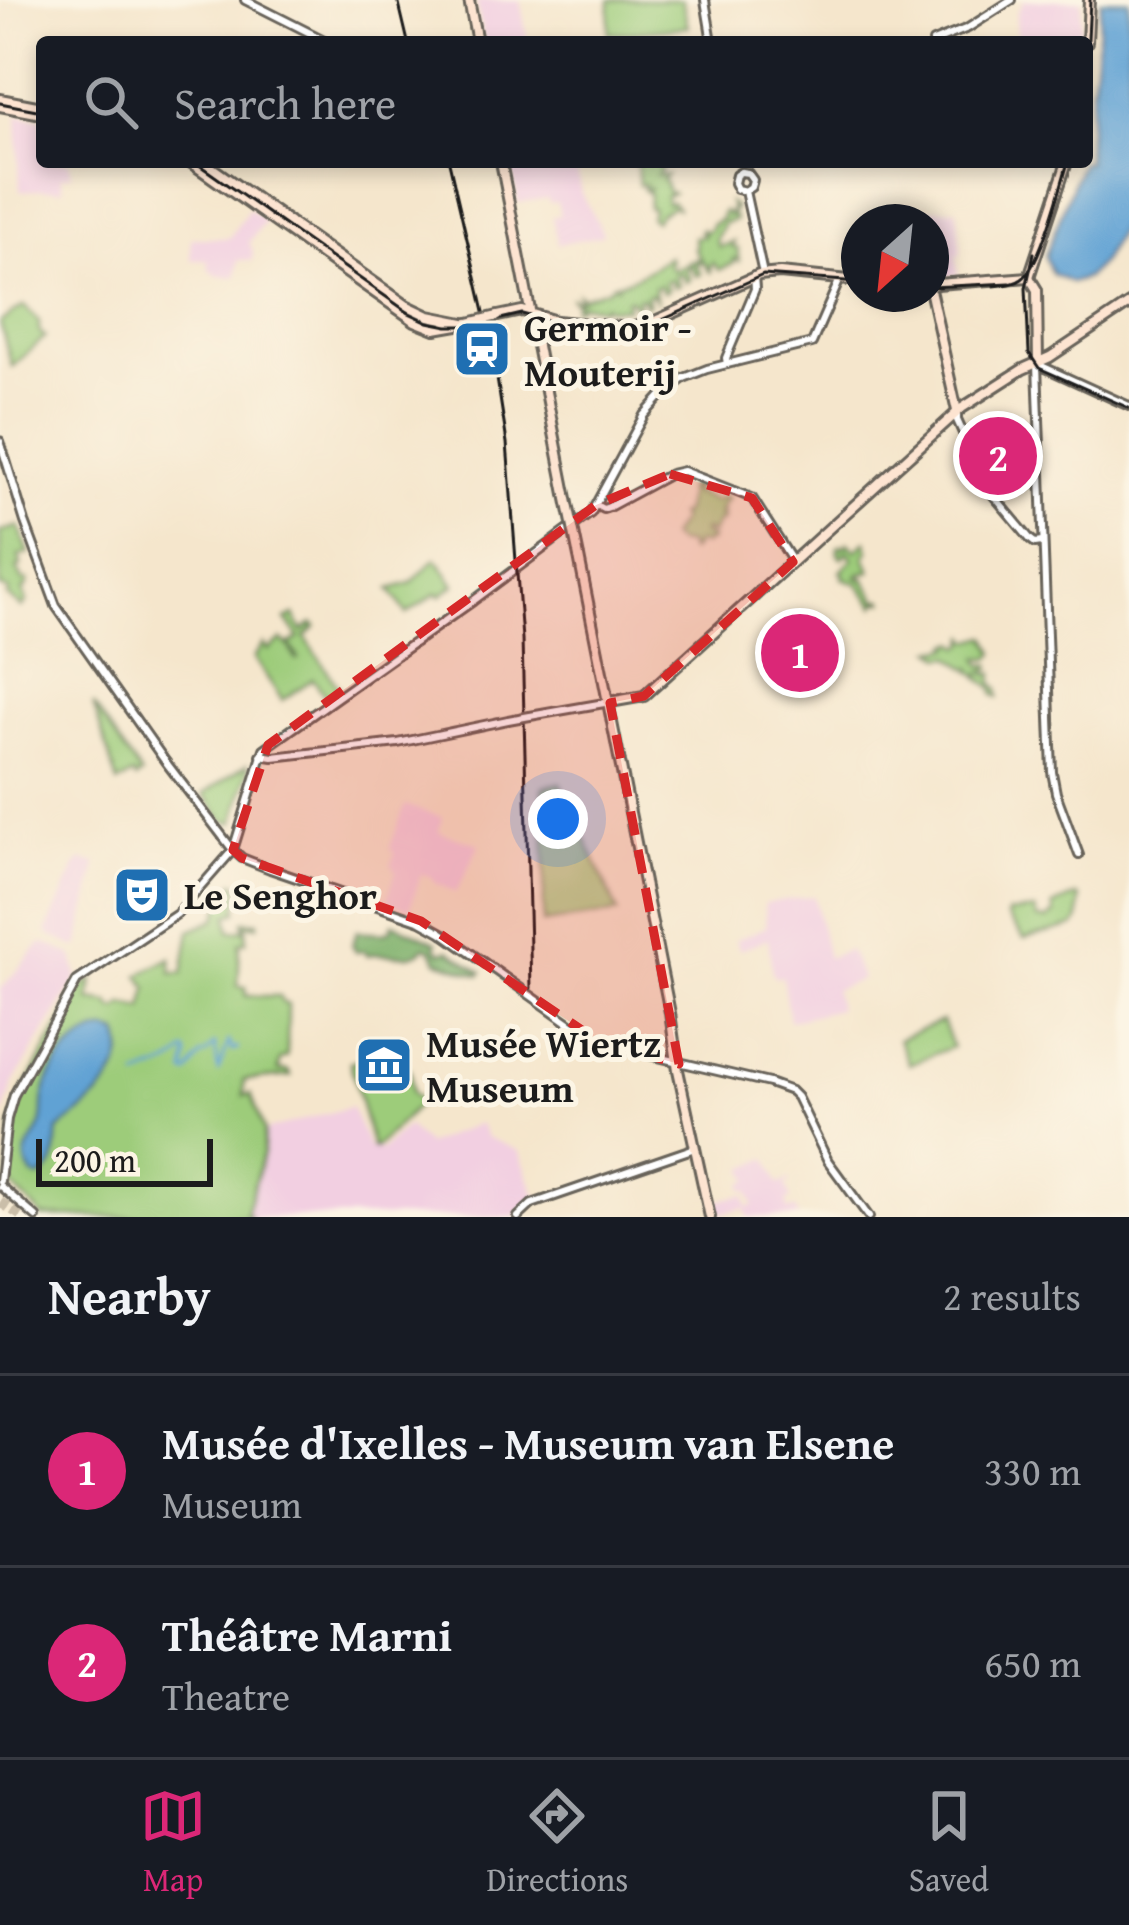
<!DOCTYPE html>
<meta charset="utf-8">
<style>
body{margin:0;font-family:"Gentium Book Plus",serif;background:#242831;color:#f1f3f6}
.compass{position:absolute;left:841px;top:204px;width:108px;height:108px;border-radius:50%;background:#171b24;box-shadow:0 6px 18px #0003;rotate:207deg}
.scale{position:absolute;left:36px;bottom:30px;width:177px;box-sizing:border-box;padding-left:12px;border:6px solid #1c1c1c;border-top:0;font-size:33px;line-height:42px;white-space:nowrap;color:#1c1c1c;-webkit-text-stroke:9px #fcf5e5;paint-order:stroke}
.you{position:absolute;left:558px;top:819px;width:42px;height:42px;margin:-30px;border:9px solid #fff;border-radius:50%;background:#1a73e8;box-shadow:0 0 0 18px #1a73e833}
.badge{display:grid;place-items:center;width:78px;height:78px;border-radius:50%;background:#db2777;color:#fff;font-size:39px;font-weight:700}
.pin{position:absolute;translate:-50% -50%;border:6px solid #fff;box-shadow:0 3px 12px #0006}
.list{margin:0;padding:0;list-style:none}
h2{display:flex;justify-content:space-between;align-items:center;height:156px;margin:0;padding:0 48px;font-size:51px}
h2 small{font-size:39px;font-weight:400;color:#9ea1a6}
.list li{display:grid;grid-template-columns:78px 1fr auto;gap:36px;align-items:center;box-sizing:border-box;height:192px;padding:0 48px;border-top:3px solid #363941}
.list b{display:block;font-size:45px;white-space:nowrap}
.list p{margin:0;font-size:39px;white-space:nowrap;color:#9ea1a6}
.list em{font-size:39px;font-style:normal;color:#9ea1a6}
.icon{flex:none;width:66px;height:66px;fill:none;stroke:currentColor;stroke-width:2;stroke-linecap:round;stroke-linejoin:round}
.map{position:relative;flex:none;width:1129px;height:1217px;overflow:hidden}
.search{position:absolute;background:#171b24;box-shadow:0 6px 18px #0003;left:36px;right:36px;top:36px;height:132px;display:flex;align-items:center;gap:30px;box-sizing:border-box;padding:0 42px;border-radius:12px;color:#9ea1a6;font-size:45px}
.sheet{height:540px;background:#171b24}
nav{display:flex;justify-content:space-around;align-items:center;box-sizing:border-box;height:168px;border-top:3px solid #363941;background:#171b24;font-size:33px;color:#9ea1a6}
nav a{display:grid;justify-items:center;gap:6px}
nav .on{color:#db2777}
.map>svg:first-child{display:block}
.built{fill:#f2cfe1}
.green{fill:#9dcc7a;stroke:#5c744b;stroke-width:3}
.forest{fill:#7eb06a;stroke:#4d6643;stroke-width:3}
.water{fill:#61a2d4;stroke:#3e5f78;stroke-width:3}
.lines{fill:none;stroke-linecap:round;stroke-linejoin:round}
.stream{stroke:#61a2d4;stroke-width:3}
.trunk-tunnel{stroke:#cabea9;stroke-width:10;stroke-dasharray:10 5;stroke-linecap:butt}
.tertiary-casing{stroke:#68635a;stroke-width:12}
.secondary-casing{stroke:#68635a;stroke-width:14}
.tertiary{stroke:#fff;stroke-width:6}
.secondary{stroke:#fde4d1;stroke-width:8}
.tram{stroke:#1c1c1c;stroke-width:3}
.rail{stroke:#1c1c1c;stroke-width:3}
.tertiary-bridge-casing{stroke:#68635a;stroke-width:12;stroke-linecap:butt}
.secondary-bridge-casing{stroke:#68635a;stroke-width:14;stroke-linecap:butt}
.tertiary-bridge{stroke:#fff;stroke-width:6}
.secondary-bridge{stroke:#fde4d1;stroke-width:8}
.marked{fill:#d62828;fill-opacity:0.2;stroke:#d62828;stroke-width:9;stroke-dasharray:24 15;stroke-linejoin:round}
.labels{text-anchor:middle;stroke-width:10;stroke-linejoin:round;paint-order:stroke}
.poi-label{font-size:39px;font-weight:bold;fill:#1c1c1c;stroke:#fcf5e5;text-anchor:start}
</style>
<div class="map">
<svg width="1129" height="1217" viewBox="0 0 1129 1217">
<rect width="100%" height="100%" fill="#fcf5e5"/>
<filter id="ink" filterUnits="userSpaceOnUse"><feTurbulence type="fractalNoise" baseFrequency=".00833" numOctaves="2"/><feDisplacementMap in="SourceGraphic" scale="24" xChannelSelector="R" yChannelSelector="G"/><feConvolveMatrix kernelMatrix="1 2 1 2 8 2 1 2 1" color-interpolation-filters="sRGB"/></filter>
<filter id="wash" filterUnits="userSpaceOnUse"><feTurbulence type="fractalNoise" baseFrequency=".004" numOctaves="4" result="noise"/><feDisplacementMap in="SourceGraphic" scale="48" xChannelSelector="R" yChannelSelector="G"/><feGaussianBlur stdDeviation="2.7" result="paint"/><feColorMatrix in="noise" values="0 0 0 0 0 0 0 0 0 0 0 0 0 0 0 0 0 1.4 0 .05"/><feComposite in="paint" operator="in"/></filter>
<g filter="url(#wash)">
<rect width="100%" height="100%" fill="#f5e6cc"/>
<g class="built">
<polygon points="476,0 520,0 528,42 484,42"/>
<polygon points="1024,0 1082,0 1080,42 1017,42 1016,15"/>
<polygon points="17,115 42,119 42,162 69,162 72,175 61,177 63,189 20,191"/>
<polygon points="510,162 575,162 581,193 604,235 558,244 552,217 560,215 557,202 549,203 548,198 518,203"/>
<polygon points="249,209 265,221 249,242 253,251 252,261 238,260 236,277 214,275 214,271 209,271 208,260 191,260 191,238 229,238"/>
<polygon points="911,209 957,209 961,254 956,257 958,275 935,277 935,262 931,262 931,222 910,222 907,213"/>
<polygon points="405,805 442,817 439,832 480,844 456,893 433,882 433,877 421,874 410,909 387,901 396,871 391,864 395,852 390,850 390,847"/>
<polygon points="81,860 97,864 78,948 49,935 47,931 76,866"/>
<polygon points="814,896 827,958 849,950 862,979 834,990 838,1009 789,1021 782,976 775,978 772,972 768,938 740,950 735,940 766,927 764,903"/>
<polygon points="47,943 73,956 78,977 15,1081 3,1115 0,1115 0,990 40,944"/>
<polygon points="351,1107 368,1147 381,1150 407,1126 426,1145 479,1123 486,1137 519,1151 537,1198 514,1217 250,1217 246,1213 263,1151 264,1131"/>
<polygon points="768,1158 779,1184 790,1180 791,1182 786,1185 791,1199 786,1202 789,1211 795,1208 799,1217 748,1217 745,1208 716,1214 713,1201 745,1195 748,1207 754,1205 748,1190 744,1191 742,1184 750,1180 745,1168"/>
</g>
<g class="green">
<polygon points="610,0 682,0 688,27 609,34"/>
<polygon points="630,162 658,162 661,170 657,175 666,175 662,179 664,180 668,192 672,193 666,196 666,203 672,202 678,209 673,206 659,214 655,221 650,218 652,208 648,207 649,195 645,191 649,191 650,188 643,189 645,184 639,185 637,163"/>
<path d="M730 204 735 208 730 215 734 216 735 220 724 223 716 239 719 247 734 242 732 247 738 249 739 261 734 259V263L719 270 713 263 710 266 711 273 702 261 696 264 701 274 696 276 691 266 686 268 690 280 685 282 681 273 675 275 679 285 674 287 670 279 665 282 668 290 663 292 660 285 654 287 656 300 651 294 647 295 648 304 645 305 643 298H638L637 308 630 299 626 300 627 308H608L604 305 603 308 581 304 574 308 575 302 570 297 579 301 578 294 582 297 607 289 614 283 617 286V283C636 279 653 267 669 256L671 260 668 263 672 270 700 258 694 248 696 246 694 237 703 236 700 231 702 229 705 232 710 229 711 225 722 218 721 214 724 211 728 215 732 209Z"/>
<polygon points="24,306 39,322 39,331 45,337 12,367 0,322"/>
<polygon points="692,483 695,485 693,493 715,501 722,497 728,498 719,510 722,512 719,516 723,518 721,522 718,521 712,533 704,530 702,533 711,538 710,542 706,541 704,545 698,542 691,551 688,550 690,545 675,543 670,537 681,520 678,515 683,513 688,493 686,491 688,487 692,488"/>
<polygon points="19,526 29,553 19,556 21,566 17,568 23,581 27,580 28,584 23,591 27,602 22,608 7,596 9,591 0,587 0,532"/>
<polygon points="866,541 869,551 865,556 871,571 860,573 857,576 861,579 863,577 877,600 883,599 884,601 878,602 875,606 857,583 843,578 845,575 841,572 853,558 847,552 842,558 838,554 838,547 842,545 844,547 848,542 856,550"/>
<polygon points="436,558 455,585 440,596 437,593 407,614 390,589 411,583"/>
<polygon points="294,615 302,631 313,624 316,627 305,637 339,688 326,697 313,679 282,700 254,658 264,644 268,650 282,640 290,647 296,660 299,659 290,644 299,638 286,619"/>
<polygon points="987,636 995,653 991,658 979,658 982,665 991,665 991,669 985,671 987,674 994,674 993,683 998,688 999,697 994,695 993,688 979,678 981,674 978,675 971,671 972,668 967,668 951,656 944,657 934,650 951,647 950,644 956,642 961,646 965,645 968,637 970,641"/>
<polygon points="93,704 141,775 136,779 133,775 118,783"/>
<polygon points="247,764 249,769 234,823 223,820 204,794"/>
<polygon points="561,783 618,913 543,923 545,858 543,787"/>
<polygon points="235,882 238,885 237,912 228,915 230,931 244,930 244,921 258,922 258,925 247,925 246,942 240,943 238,986 246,987 246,996 280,996 282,1002 288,1004 287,1057 280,1060 278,1070 288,1071 291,1076 244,1080 244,1096 251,1094 264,1131 263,1153 246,1213 250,1217 43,1217 11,1185 9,1178 12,1125 22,1093 81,988 93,979 90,1000 110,1003 113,1009 118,1010 123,1005 143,1009 148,988 139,975 171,958 172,973 183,973 190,930 216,919 223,900"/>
<polygon points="1077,896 1080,898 1079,919 1075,926 1024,939 1007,917 1008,913 1035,910 1038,919 1047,920 1055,914 1053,906"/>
<polygon points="942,1021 952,1047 909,1064 898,1039"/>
<polygon points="371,1056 373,1062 361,1065 365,1078 406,1069 408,1073 410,1068 412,1093 421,1102 375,1148 372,1147 350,1062"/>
</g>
<path class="forest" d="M393 923 437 942 436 946 440 952 449 950 482 972 480 975 438 961 431 949 425 947C414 963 386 950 367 955L365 951 356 952 352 945 357 931 384 933 391 930Z"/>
<g class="water">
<path d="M1101 0H1129V213L1102 262 1086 278 1071 283 1052 274 1045 256 1081 162H1087C1087 108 1098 54 1101 0Z"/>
<path d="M107 1030 119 1034C135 1072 85 1110 58 1130 55 1149 60 1168 39 1178L33 1176C16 1151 33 1147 41 1124 44 1115 42 1105 44 1096 50 1065 76 1035 107 1030Z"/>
</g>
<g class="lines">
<g class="stream">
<polyline points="205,1055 215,1044 218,1071 229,1041 232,1050 238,1048"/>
<path d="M138 1078C158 1066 168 1071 186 1051L188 1056 185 1073 188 1074 202 1055"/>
</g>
</g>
</g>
<g filter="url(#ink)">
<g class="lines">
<polyline class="trunk-tunnel" points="0,1202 23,1217"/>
<g class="tertiary-casing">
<g id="tertiary">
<polyline points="245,0 328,42"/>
<polyline points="705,0 712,42"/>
<polyline points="933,42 968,28 1012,0"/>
<polyline points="741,172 736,175 734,183 737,189 745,191"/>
<polyline points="741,172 748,173 753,180 751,187 745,191"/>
<polyline points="745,191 763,274"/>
<polyline points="727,364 726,358 755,289 754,276"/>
<polyline points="957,413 957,420 989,490 1030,539 1035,543 1042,542"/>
<polyline points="0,441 25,522 56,606 165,761 233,850 242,858 270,869 421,921 441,932 585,1034 606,1045 769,1083 791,1091 797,1097 828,1161 869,1217"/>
<polyline points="596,505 603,509 609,507 670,474 683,471 752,498 793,562"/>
<polyline points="530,716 610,702"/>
<polyline points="261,755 273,757 398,743 508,720"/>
<polyline points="1079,855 1056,793 1052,772 1037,364 1129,406"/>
<polyline points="0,1181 7,1119 14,1095 77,981 177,914 233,850 264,749 473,601 591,513 644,415 664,393 684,378 707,369 812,343 840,279"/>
<polyline points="0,1186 36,1217"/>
<polyline points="518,1217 532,1204 695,1148"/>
</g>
</g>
<g class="secondary-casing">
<g id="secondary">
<polyline points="469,0 477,42"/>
<polyline points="1087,42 1089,0"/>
<polyline points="0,99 42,107"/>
<polyline points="0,106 42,114"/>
<polyline points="190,162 415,321 435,329 469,323"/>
<polyline points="204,162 406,305 429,316 464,323"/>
<polyline points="501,162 566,494"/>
<polyline points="1029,277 1067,162"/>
<polyline points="1029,277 1037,290 1038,363"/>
<polyline points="931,286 937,284 1029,277"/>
<polyline points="931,294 957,411"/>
<polyline points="498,316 522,311 556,321 630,328 653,322 759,275 780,273 859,281"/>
<polyline points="579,557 670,1013 678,1070 710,1217"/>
<polyline points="610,702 644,696 962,408 1023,369 1050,357 1129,304"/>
</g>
</g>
<use href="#tertiary" class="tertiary"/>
<use href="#secondary" class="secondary"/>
<g class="tram">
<polyline points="1087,58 1090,0"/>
<polyline points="0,103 42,111"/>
<polyline points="195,162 409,313 428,322 448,326 470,326 522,314 553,322 613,330 631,330 653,324 763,275 859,282"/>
<polyline points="1034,253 1026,288 1029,353 1039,368 1129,408"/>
<path d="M994 286C1003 285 1014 285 1022 279 1040 266 1061 186 1068 162"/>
<polyline points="931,287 1010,283"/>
</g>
<g class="rail">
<polyline points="398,0 408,42"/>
<polyline points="449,162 492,346 507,443 522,639 531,988"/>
</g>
<g class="tertiary-bridge-casing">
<polyline id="tertiary-bridge" points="508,720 530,716"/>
</g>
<g class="secondary-bridge-casing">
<g id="secondary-bridge">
<polyline points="469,323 498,316"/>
<polyline points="566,494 579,557"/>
</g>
</g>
<use href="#tertiary-bridge" class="tertiary-bridge"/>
<use href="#secondary-bridge" class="secondary-bridge"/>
</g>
</g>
<path class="marked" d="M670 474 752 498 793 562 644 696 610 703 679 1064 598 1041 421 921 242 858 233 850 268 745 596 505Z"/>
<defs>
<g id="station-square" transform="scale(3)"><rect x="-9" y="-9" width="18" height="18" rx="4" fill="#1f6fb2" stroke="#fcf5e5"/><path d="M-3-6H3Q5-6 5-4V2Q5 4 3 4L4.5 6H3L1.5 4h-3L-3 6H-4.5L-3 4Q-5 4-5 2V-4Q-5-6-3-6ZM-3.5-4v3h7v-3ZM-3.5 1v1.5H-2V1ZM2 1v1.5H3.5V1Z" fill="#fff"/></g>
<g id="theatre-square" transform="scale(3)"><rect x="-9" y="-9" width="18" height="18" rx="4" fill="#1f6fb2" stroke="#fcf5e5"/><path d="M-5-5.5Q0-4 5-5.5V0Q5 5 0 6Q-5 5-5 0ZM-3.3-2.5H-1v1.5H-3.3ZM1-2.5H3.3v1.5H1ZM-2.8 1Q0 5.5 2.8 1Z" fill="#fff"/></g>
<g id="museum-square" transform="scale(3)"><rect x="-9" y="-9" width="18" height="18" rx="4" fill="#1f6fb2" stroke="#fcf5e5"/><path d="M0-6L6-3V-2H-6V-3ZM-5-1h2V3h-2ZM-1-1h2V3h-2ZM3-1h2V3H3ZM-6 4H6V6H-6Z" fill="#fff"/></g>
</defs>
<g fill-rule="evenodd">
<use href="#station-square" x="482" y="349"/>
<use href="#theatre-square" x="142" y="895"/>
<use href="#museum-square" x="384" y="1065"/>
</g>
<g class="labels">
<g class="poi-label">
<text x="524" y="341">Germoir -<tspan x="524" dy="45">Mouterij</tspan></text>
<text x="184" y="909">Le Senghor</text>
<text x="426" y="1057">Musée Wiertz<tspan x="426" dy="45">Museum</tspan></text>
</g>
</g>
</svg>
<svg class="compass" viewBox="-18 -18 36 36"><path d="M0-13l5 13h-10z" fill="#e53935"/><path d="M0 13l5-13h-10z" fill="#9ea1a6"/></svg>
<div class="scale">200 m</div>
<div class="you"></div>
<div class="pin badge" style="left:800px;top:653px">1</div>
<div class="pin badge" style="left:998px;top:456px">2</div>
<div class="search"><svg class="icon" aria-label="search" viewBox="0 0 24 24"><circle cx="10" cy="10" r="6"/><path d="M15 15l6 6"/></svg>Search here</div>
</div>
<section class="sheet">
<h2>Nearby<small>2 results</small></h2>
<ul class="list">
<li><span class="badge">1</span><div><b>Musée d'Ixelles - Museum van Elsene</b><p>Museum</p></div><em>330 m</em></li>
<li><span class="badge">2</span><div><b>Théâtre Marni</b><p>Theatre</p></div><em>650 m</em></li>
</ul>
</section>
<nav>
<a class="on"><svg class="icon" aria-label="map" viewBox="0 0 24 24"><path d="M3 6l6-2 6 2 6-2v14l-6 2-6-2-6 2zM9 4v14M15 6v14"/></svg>Map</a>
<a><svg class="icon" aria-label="directions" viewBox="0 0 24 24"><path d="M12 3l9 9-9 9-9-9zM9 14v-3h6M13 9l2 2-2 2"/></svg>Directions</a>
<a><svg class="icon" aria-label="saved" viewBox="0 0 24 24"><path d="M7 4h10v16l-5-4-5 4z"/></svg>Saved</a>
</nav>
